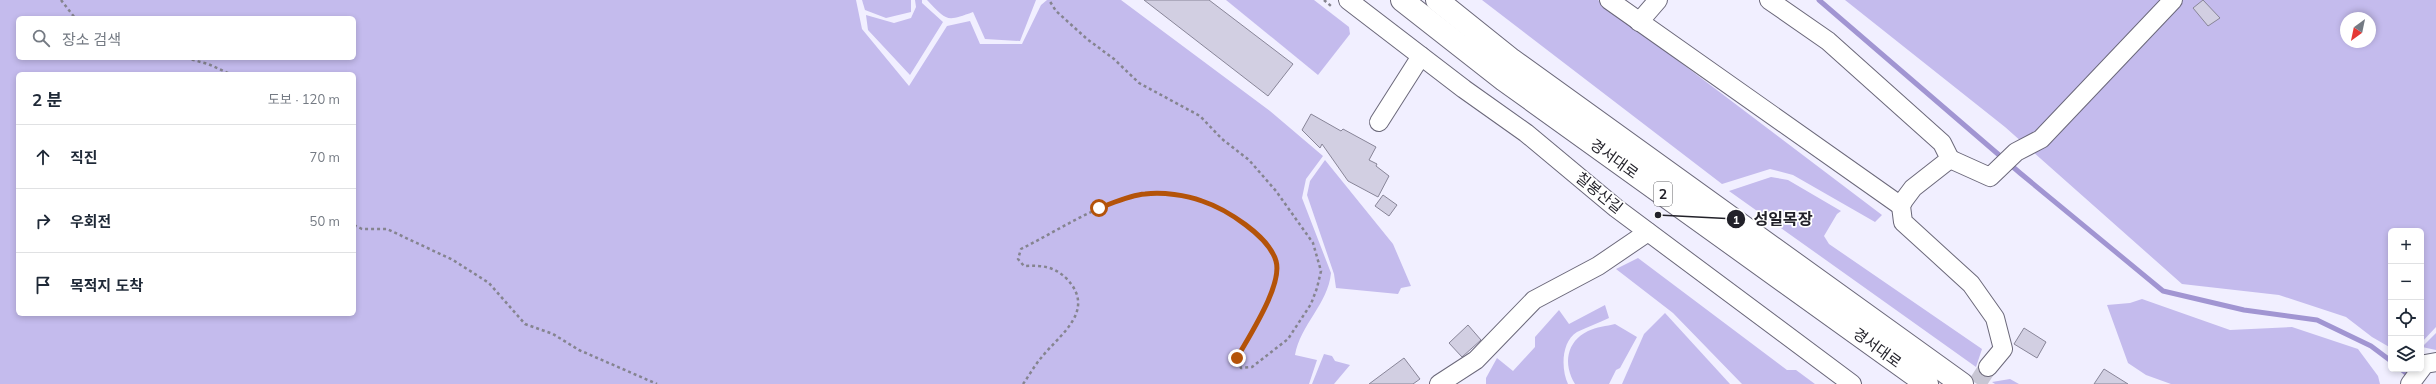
<!DOCTYPE html>
<html lang="ko">
<meta charset="utf-8">
<style>
body{margin:0;font-family:Mulish,"Noto Sans KR",sans-serif;background:#f6f6f7;color:#1f2937}
.controls{position:absolute;right:12px;bottom:12px;display:grid;overflow:hidden;border-radius:6px;box-shadow:0 2px 6px #0003}
.controls button{width:36px;height:36px;display:grid;place-items:center;padding:0;border:0;border-bottom:1px solid #e0e1e3;background:#fff;color:#1f2937;font:20px sans-serif}
.compass{position:absolute;left:2340px;top:12px;width:36px;height:36px;border-radius:50%;background:#fff;box-shadow:0 2px 6px #0003;rotate:213deg}
.stop{position:absolute;width:12px;height:12px;margin:-9px;border:3px solid #b45309;border-radius:50%;background:#fff}
.stop.end{background:#b45309;border-color:#fff;box-shadow:0 1px 4px #0008}
.list{margin:0;padding:0;list-style:none}
h2{display:flex;justify-content:space-between;align-items:center;height:52px;margin:0;padding:0 16px;font-size:17px}
h2 small{font-size:13px;font-weight:400;color:#747a83}
.list li{display:grid;grid-template-columns:26px 1fr auto;gap:12px;align-items:center;box-sizing:border-box;height:64px;padding:0 16px;border-top:1px solid #e0e1e3}
.list b{display:block;font-size:15px;white-space:nowrap}
.list em{font-size:13px;font-style:normal;color:#747a83}
.icon{flex:none;width:22px;height:22px;fill:none;stroke:currentColor;stroke-width:2;stroke-linecap:round;stroke-linejoin:round}
.map{position:relative;flex:none;width:2436px;height:384px;overflow:hidden}
.search{position:absolute;background:#fff;box-shadow:0 2px 6px #0003;left:16px;top:16px;width:340px;height:44px;display:flex;align-items:center;gap:10px;box-sizing:border-box;padding:0 14px;border-radius:6px;color:#747a83;font-size:15px}
.panel{position:absolute;background:#fff;box-shadow:0 2px 6px #0003;left:16px;top:72px;width:340px;height:244px;border-radius:6px}
.map>svg:first-child{display:block}
.green{fill:#c4bbed;fill-rule:evenodd}
.lines{fill:none;stroke-linecap:round;stroke-linejoin:round}
.stream{stroke:#a195d2;stroke-width:5}
.building{fill:#d2cfe2;stroke:#888598}
.minor-tunnel{stroke:#c8c6d4;stroke-width:18;stroke-dasharray:18 9;stroke-linecap:butt}
.minor-casing{stroke:#6b687a;stroke-width:20}
.major-casing{stroke:#6b687a;stroke-width:24}
.path{stroke:#85848f;stroke-width:2.5;stroke-dasharray:3 3;stroke-linecap:butt}
.minor{stroke:#fff;stroke-width:18}
.major{stroke:#fff;stroke-width:22}
.route{stroke:#b45309;stroke-width:5}
.labels{text-anchor:middle;stroke-width:3.5;stroke-linejoin:round;paint-order:stroke}
.shield{fill:#fff;stroke:#646469;stroke-width:1}
.shield-label{font-size:14px;font-weight:bold;fill:#222129}
.street-label{font-size:15px;fill:#222129;stroke:#fff}
.leader{fill:none;stroke:#222129;stroke-width:1.5}
.callout-dot{fill:#222129;stroke:#fff;stroke-width:1.5}
.mark-label{font-size:12px;text-anchor:middle;font-weight:bold;fill:#fff}
.callout-label{font-size:16px;text-anchor:middle;font-weight:bold;fill:#222129;stroke:#fff;stroke-width:3.5;stroke-linejoin:round;paint-order:stroke}
</style>
<div class="map">
<svg width="2436" height="384" viewBox="0 0 2436 384">
<rect width="100%" height="100%" fill="#f1efff"/>
<g class="green">
<path d="M0 0H856L862 29 909 86 947 26 970 21 980 44H1022L1041 5 1047 0H1121L1270 111 1323 156 1306 179 1302 198 1331 273C1328 304 1300 325 1295 355L1317 360 1309 384H0ZM18 18H354V58H18ZM18 74H354V314H18Z"/>
<polygon points="862,0 911,0 911,12 886,18 865,10"/>
<polygon points="915,0 922,0 922,3 943,22 910,75 868,30 866,15 894,23 911,18 916,7"/>
<path d="M927 0H1036L1020 41 985 39 973 12C946 22 947 21 927 0Z"/>
<polygon points="1226,0 1314,0 1349,27 1350,34 1318,75"/>
<polygon points="1482,0 1598,0 1882,215 1875,222 1793,175 1770,169 1722,184"/>
<path d="M1845 0H2436V327L2421 343V231H2391V348L2372 337 2346 317 2279 295 2182 284 2005 127ZM2346 18H2370V42H2346Z"/>
<polygon points="1325,160 1393,244 1411,286 1401,288 1398,294 1336,288 1334,274 1307,195 1310,181"/>
<polygon points="1771,177 1788,180 1841,211 1837,214 1824,236 1829,244 1982,349 1976,367 1729,191"/>
<polygon points="1638,258 1787,370 1796,370 1815,384 1742,384 1673,313 1616,269"/>
<polygon points="2142,299 2230,330 2292,327 2358,349 2378,376 2380,384 2171,384 2146,375 2128,363 2107,305 2130,303"/>
<path d="M1605 305 1609 318C1599 323 1587 327 1577 332 1561 342 1561 369 1568 384H1486V378L1497 358 1513 371 1535 347V337L1559 310 1569 324Z"/>
<polygon points="1665,313 1730,384 1622,384 1644,334"/>
<path d="M1615 324 1637 337 1620 368 1616 370 1609 384H1575C1563 364 1566 342 1588 331 1596 327 1607 326 1615 324Z"/>
<polygon points="2436,333 2436,350 2422,347"/>
<polygon points="1324,354 1332,356 1335,361 1350,365 1334,384 1312,384"/>
<polygon points="2010,379 2019,384 1995,384 1992,382"/>
</g>
<g class="lines">
<g class="stream">
<polyline points="1819,0 2020,173 2163,291 2244,310 2317,320 2371,346 2391,361"/>
<polyline points="2401,369 2411,377"/>
</g>
</g>
<g class="building">
<polygon points="1144,0 1209,0 1293,64 1268,96"/>
<polygon points="2203,0 2220,18 2208,26 2193,8"/>
<polygon points="1311,114 1341,131 1343,129 1376,147 1369,160 1377,164 1376,166 1389,176 1378,197 1348,181 1322,144 1320,148 1302,130"/>
<polygon points="1383,195 1397,205 1389,216 1375,206"/>
<polygon points="1468,325 1481,340 1462,357 1449,343"/>
<polygon points="2024,328 2046,342 2037,358 2014,344"/>
<polygon points="1404,358 1420,379 1413,384 1369,384"/>
<polygon points="2104,369 2128,384 2094,384"/>
</g>
<g class="lines">
<polyline class="minor-tunnel" points="1977,384 1988,367"/>
<g class="minor-casing">
<g id="minor">
<polyline points="1348,0 1464,89 1526,133 1616,208 1852,384"/>
<polyline points="1609,0 1901,206"/>
<polyline points="1769,0 1828,41 1942,143 1950,159 1913,188 1904,200 1901,206 1903,222 1971,284 1995,318 2003,349 1988,367"/>
<polyline points="1639,22 1658,0"/>
<polyline points="1379,122 1421,56"/>
<polyline points="1950,159 1990,177 2016,152 2041,139 2173,0"/>
<polyline points="1439,384 1476,360 1534,300 1598,266 1648,232"/>
<polyline points="2410,384 2425,364 2436,362"/>
</g>
</g>
<g class="major-casing">
<g id="major">
<polyline points="1402,0 1504,80 1927,384"/>
<polyline points="1437,0 1512,60 1962,384"/>
</g>
</g>
<g class="path">
<polyline points="61,0 75,18"/>
<polyline points="1324,0 1331,6"/>
<polyline points="186,58 208,64 230,74"/>
<polyline points="354,225 362,229 387,229 453,260 489,283 525,324 553,334 579,350 657,384"/>
<path d="M1023 384C1029 376 1034 366 1041 358 1059 335 1097 311 1067 279 1054 266 1041 265 1024 266L1018 259 1021 249C1059 230 1097 204 1139 195 1157 191 1185 194 1202 201 1225 209 1269 236 1276 261 1283 285 1249 336 1237 358L1241 368 1252 367 1288 339 1311 304 1317 288 1321 271 1313 243 1276 191 1249 160 1222 139 1200 116 1139 83 1114 59 1087 39 1056 11 1049 0"/>
</g>
<use href="#minor" class="minor"/>
<use href="#major" class="major"/>
</g>
<g class="lines">
<path class="route" d="M1099 208C1113 203 1130 195 1145 194 1163 192 1186 195 1202 201 1226 209 1269 236 1276 261 1283 285 1249 336 1237 358"/>
</g>
<g class="labels">
<rect class="shield" x="1654" y="182" width="18" height="24" rx="3"/>
<g class="shield-label">
<text x="1663" y="199">2</text>
</g>
<g class="street-label">
<text transform="translate(1614 159) rotate(36)" y="5">경서대로</text>
<text transform="translate(1599 193) rotate(39)" y="5">칠봉산길</text>
<text transform="translate(1877 348) rotate(36)" y="5">경서대로</text>
</g>
</g>
<path class="leader" d="M1658 215L1736 219"/>
<g class="callout-dot">
<circle cx="1658" cy="215" r="4"/>
<circle cx="1736" cy="219" r="10"/>
</g>
<g class="mark-label">
<text x="1736" y="224">1</text>
</g>
<g class="callout-label">
<text x="1783" y="225">성일목장</text>
</g>
</svg>
<div class="controls">
<button>+</button>
<button>−</button>
<button><svg class="icon" aria-label="locate" viewBox="0 0 24 24"><circle cx="12" cy="12" r="6"/><path d="M12 2v4M12 18v4M2 12h4M18 12h4"/></svg></button>
<button><svg class="icon" aria-label="layers" viewBox="0 0 24 24"><path d="M12 4l9 5-9 5-9-5zM3 14l9 5 9-5"/></svg></button>
</div>
<svg class="compass" viewBox="-18 -18 36 36"><path d="M0-13l5 13h-10z" fill="#e53935"/><path d="M0 13l5-13h-10z" fill="#747a83"/></svg>
<div class="stop" style="left:1099px;top:208px"></div>
<div class="stop end" style="left:1237px;top:358px"></div>
<div class="search"><svg class="icon" aria-label="search" viewBox="0 0 24 24"><circle cx="10" cy="10" r="6"/><path d="M15 15l6 6"/></svg>장소 검색</div>
<section class="panel">
<h2>2 분<small>도보 · 120 m</small></h2>
<ul class="list">
<li><svg class="icon" aria-label="ahead" viewBox="0 0 24 24"><path d="M12 20V5M6 11l6-6 6 6"/></svg><div><b>직진</b></div><em>70 m</em></li>
<li><svg class="icon" aria-label="right" viewBox="0 0 24 24"><path d="M7 20v-9h11M14 6l5 5-5 5"/></svg><div><b>우회전</b></div><em>50 m</em></li>
<li><svg class="icon" aria-label="arrive" viewBox="0 0 24 24"><path d="M6 21V4h12l-3 4 3 4H6"/></svg><div><b>목적지 도착</b></div></li>
</ul>
</section>
</div>
